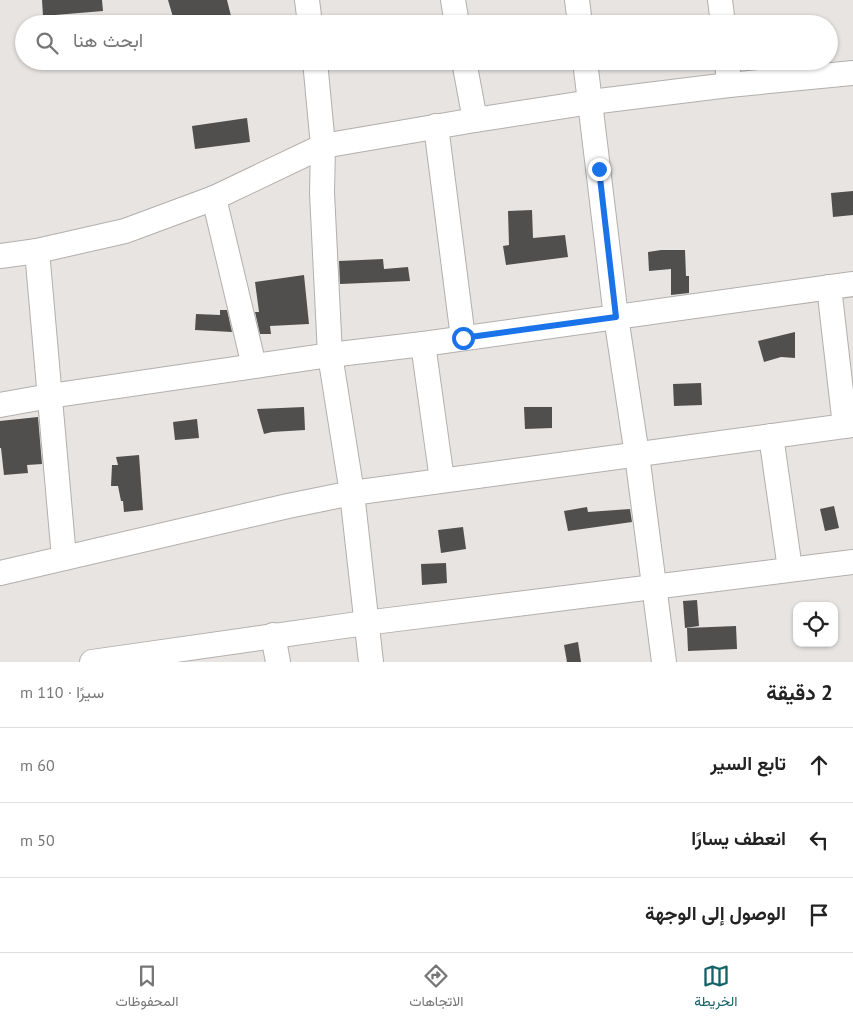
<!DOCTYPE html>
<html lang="ar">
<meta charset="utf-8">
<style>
body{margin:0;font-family:"PT Sans",Vazirmatn,sans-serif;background:#f6f6f6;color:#222;direction:rtl}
.controls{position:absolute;right:15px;bottom:15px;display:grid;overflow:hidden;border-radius:10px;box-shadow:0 1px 4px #0004}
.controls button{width:45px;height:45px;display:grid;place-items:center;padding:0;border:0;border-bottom:1px solid #e0e0e0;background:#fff;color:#222;font:25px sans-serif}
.stop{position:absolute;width:15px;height:15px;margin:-11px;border:4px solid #1a73e8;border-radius:50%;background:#fff}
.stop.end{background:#1a73e8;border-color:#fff;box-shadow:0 1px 5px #0008}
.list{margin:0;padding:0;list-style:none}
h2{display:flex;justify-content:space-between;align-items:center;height:65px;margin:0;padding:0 20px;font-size:21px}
h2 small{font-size:16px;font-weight:400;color:#767676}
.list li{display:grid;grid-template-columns:32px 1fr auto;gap:15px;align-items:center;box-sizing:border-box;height:75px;padding:0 20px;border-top:1px solid #e0e0e0}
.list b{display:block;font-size:19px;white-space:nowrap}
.list em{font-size:16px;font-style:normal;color:#767676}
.icon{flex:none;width:28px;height:28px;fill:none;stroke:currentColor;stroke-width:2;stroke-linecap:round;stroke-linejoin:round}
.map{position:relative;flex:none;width:853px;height:662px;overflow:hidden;direction:ltr}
.search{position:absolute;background:#fff;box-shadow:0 1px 4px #0004;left:15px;right:15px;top:15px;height:55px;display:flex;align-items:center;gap:12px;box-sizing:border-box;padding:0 18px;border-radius:28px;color:#767676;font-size:19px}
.sheet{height:290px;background:#fff}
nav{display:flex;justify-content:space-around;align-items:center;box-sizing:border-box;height:70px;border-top:1px solid #e0e0e0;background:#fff;font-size:14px;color:#767676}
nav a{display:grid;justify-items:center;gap:2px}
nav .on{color:#136368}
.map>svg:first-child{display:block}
.building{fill:#514f4d}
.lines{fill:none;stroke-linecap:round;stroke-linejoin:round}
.minor-casing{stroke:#b2afad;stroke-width:26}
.minor{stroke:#fff;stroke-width:24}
.route{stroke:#1a73e8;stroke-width:6}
</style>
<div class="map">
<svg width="853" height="662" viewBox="0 0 853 662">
<rect width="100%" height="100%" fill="#e7e4e2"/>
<g class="building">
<polygon points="42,0 102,0 103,11 43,16"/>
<polygon points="168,0 227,0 233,24 175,24"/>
<polygon points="247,118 250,142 195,149 192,126"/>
<polygon points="853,191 853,215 833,217 831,193"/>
<polygon points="532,210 533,238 565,235 568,257 506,265 503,246 509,245 508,211"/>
<polygon points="661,250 685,250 686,276 689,276 689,293 671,295 671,269 649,271 648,252"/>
<polygon points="383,259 384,269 408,267 410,281 340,284 339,261"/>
<polygon points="304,275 309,324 270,326 271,334 260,334 255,312 259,312 255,282"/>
<polygon points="220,310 227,310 232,332 195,330 196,314 220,315"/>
<polygon points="795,332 795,358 781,357 764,362 758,341"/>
<polygon points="701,383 702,405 674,406 673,384"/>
<polygon points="304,407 305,430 272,432 264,434 257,409"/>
<polygon points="524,407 552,407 552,428 525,429"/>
<polygon points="38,417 42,464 27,465 28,473 4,475 1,448 0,448 0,421"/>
<polygon points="197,419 199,438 175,440 173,422"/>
<polygon points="139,455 143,510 124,512 123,501 121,501 118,486 111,486 112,465 118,465 116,457"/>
<polygon points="834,506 839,528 825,531 820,509"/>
<polygon points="587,507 588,512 630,509 632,522 568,531 564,511"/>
<polygon points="463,527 466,549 441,553 438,530"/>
<polygon points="446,563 447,583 422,585 421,564"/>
<polygon points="697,600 699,626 685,628 683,601"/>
<polygon points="736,626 737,649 688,651 687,628"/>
<polygon points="578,642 581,662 567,662 564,645"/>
</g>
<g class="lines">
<g class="minor-casing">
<g id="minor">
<polyline points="307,0 310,24"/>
<polyline points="453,0 457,24"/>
<polyline points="577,0 580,24"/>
<polyline points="720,0 723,24"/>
<polyline points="315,61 323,146 322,193 330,355 352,493 371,662"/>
<polyline points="464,61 475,120"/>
<polyline points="585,61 616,317 637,455 664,662"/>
<polyline points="727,61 729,85"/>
<polyline points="436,126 463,338"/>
<polyline points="214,198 254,366"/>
<polyline points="37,251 64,558"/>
<polyline points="0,256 37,251 125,231 214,198 323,146 475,120 591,102 729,85 853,73"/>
<polyline points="829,287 845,426"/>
<polyline points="423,344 442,480"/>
<polyline points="0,405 50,396 330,355 423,344 853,284"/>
<polyline points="771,436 790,569"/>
<polyline points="0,573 288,506 352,493 853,425"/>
<polyline points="273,635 278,662"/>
<polyline points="92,662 365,623 853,562"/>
</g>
</g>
<use href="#minor" class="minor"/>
</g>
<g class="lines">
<polyline class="route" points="463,338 616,317 599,169"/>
</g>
</svg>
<div class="controls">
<button><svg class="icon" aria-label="locate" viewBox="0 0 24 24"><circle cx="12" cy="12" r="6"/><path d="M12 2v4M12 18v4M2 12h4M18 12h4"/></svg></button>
</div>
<div class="stop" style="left:463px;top:338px"></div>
<div class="stop end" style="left:599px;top:169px"></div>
<div class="search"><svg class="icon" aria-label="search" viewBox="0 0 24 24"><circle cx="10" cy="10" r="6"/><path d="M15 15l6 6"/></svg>ابحث هنا</div>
</div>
<section class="sheet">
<h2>2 دقيقة<small>سيرًا · 110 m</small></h2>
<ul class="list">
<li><svg class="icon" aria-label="ahead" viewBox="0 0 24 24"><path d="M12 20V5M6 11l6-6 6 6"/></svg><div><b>تابع السير</b></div><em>60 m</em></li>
<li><svg class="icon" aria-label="left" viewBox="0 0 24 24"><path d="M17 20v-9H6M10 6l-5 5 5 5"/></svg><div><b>انعطف يسارًا</b></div><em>50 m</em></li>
<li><svg class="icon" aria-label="arrive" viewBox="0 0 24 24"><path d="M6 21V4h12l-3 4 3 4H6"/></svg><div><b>الوصول إلى الوجهة</b></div></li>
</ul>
</section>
<nav>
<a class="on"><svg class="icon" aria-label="map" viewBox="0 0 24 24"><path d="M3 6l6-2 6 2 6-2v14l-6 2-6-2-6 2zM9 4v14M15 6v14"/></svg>الخريطة</a>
<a><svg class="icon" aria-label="directions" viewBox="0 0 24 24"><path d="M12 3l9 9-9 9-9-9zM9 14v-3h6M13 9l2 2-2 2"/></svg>الاتجاهات</a>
<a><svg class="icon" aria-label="saved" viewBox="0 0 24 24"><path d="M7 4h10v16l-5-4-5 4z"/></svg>المحفوظات</a>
</nav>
